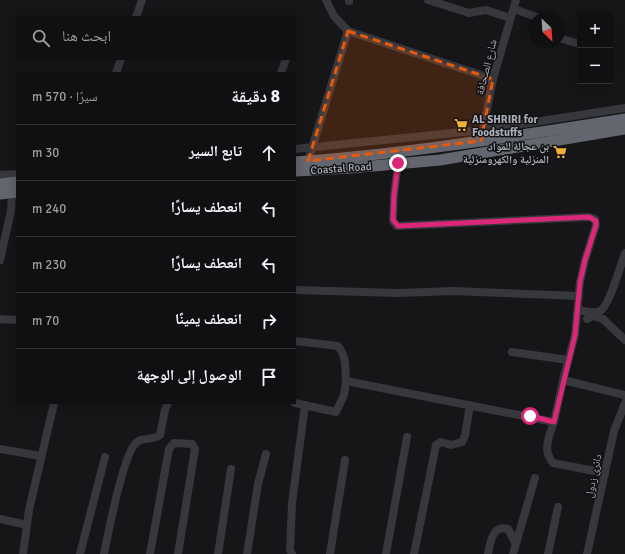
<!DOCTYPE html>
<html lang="ar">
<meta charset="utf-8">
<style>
body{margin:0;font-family:Signika,"Noto Naskh Arabic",sans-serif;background:#19191b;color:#f1f3f6;direction:rtl}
.controls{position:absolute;right:12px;top:12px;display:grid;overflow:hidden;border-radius:0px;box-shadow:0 2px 10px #0003}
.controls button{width:36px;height:36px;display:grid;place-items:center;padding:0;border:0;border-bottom:1px solid #303032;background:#101012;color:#f1f3f6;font:20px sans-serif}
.compass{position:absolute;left:529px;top:12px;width:36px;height:36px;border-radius:50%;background:#101012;box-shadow:0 2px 10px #0003;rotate:155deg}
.stop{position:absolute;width:12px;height:12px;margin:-9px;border:3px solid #db2777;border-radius:50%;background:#fff}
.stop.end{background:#db2777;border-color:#fff;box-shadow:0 1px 4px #0008}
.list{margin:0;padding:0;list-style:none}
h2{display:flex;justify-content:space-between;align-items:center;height:52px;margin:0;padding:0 16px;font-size:17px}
h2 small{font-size:13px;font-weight:400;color:#9c9d9f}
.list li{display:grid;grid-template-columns:26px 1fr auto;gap:12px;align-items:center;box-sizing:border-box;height:56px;padding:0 16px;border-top:1px solid #303032}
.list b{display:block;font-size:15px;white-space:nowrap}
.list em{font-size:13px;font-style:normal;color:#9c9d9f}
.icon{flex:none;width:22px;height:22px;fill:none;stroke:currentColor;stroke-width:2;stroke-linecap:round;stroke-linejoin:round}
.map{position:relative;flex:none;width:625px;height:554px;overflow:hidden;direction:ltr}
.search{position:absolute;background:#101012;box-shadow:0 2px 10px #0003;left:16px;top:16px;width:280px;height:44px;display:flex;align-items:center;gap:10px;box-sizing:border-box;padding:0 14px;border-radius:0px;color:#9c9d9f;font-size:15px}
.panel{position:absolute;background:#101012;box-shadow:0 2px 10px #0003;left:16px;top:72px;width:280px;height:332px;border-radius:0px;direction:rtl}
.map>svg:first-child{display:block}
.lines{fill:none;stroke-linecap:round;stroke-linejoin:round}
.minor{stroke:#37383d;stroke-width:8}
.highway{stroke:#63666e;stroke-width:11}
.route{stroke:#db2777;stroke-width:5}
.marked{fill:#e8590c;fill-opacity:0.2;stroke:#e8590c;stroke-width:3;stroke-dasharray:8 5;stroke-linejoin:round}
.labels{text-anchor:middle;stroke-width:3;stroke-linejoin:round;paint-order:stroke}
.street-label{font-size:11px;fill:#a8adb8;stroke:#111113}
.poi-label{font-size:11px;font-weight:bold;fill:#a8adb8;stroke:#111113;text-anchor:start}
</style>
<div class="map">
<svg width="625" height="554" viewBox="0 0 625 554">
<rect width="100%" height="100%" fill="#161618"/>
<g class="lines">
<g class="minor">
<polyline points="326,0 334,16 348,31 493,79"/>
<polyline points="428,0 469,13 486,10 510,18"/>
<polyline points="349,1 349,0"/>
<polyline points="514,9 539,18"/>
<polyline points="136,17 142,0"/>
<polyline points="559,38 580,44"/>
<polyline points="116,73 121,59"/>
<polyline points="281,73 286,59"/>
<polyline points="482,135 493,79 516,0"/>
<polyline points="295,149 483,130 625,108"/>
<polyline points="308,161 348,31"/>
<polyline points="398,163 394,195 393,221 397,226 589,217 595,219 596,225 585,260 580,282 575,335 563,380 625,395"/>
<polyline points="0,175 17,174"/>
<polyline points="0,260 11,211 12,193"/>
<polyline points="295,290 398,293 453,291 579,296"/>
<path d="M578 310C584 311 594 314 600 311 609 307 621 264 625 253"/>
<polyline points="0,319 17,320"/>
<polyline points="587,319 592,316 603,319 625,340"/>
<path d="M295 341 338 346C347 357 345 368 346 381L554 422 563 380"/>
<polyline points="512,352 568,360"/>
<polyline points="295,403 336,412 344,395 346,381"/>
<path d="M554 422C549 436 542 450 553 463L605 473"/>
<polyline points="0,449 41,456"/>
<polyline points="0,519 27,525"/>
<polyline points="23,554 29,510 54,403"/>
<polyline points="80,554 105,457"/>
<path d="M104 554C108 534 123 456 135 444 141 436 153 441 160 435L165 410 168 403"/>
<polyline points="150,554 169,449 174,443 192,444 195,449 178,554"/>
<polyline points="218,554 231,469"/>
<polyline points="247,554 258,484 266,454"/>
<polyline points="292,554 290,550 292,503 305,405"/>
<polyline points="330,554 345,460"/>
<polyline points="386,554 407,437"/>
<polyline points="414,554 436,445 441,442 451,445 462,442 465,436 470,405"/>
<path d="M488 554C490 544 492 524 508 529L515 542"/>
<polyline points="513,554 535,478"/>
<polyline points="548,554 558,507"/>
<polyline points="587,554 614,431 625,403"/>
</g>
<g class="highway">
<path d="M295 162C406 154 515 136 625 119"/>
<polyline points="295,171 351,168 440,160 625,129"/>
<polyline points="0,184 17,182"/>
<polyline points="0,194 17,192"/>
</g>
</g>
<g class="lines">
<polyline class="route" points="398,163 394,195 393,220 398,226 589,217 596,221 596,225 585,260 580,282 575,335 554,422 530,416"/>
</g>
<path class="marked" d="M348 31 493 79 481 141 308 161Z"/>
<defs>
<g id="supermarket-bare" transform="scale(1.08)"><path d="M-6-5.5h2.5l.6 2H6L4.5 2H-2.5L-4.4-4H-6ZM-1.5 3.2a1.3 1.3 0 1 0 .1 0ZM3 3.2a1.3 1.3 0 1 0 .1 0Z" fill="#f2b134" stroke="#111113" stroke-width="2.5" paint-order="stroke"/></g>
</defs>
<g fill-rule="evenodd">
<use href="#supermarket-bare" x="461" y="125"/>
<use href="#supermarket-bare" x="560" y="152"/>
</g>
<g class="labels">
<g class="street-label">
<text transform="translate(486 67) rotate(-76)" y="4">شارع الصحافة</text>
<text transform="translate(341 168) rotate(-4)" y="4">Coastal Road</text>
<text transform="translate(593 476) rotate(-78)" y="4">دائرى زدول</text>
</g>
<g class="poi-label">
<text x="472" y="123">AL SHRIRI for<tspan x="472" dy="13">Foodstuffs</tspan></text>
<text x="549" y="150" text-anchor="end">بن عجالة للمواد<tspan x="549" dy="13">المنزلية والكهرومنزلية</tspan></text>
</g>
</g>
</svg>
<div class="controls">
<button>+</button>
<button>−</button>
</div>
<svg class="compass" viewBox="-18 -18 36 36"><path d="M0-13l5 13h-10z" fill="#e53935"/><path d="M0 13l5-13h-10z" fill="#9c9d9f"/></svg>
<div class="stop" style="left:530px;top:416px"></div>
<div class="stop end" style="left:398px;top:163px"></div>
<div class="search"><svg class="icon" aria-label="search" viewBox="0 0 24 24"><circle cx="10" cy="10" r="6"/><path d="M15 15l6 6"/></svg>ابحث هنا</div>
<section class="panel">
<h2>8 دقيقة<small>سيرًا · 570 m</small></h2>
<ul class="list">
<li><svg class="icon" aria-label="ahead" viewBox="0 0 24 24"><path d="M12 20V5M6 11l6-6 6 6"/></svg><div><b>تابع السير</b></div><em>30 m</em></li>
<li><svg class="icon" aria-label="left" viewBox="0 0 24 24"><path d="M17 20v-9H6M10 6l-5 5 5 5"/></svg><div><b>انعطف يسارًا</b></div><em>240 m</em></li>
<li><svg class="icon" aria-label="left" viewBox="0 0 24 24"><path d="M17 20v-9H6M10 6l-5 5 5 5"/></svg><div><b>انعطف يسارًا</b></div><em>230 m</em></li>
<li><svg class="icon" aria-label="right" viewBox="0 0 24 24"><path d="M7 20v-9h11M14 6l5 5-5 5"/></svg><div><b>انعطف يمينًا</b></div><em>70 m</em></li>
<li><svg class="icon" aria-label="arrive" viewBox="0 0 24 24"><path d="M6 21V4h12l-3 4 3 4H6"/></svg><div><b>الوصول إلى الوجهة</b></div></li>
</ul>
</section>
</div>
